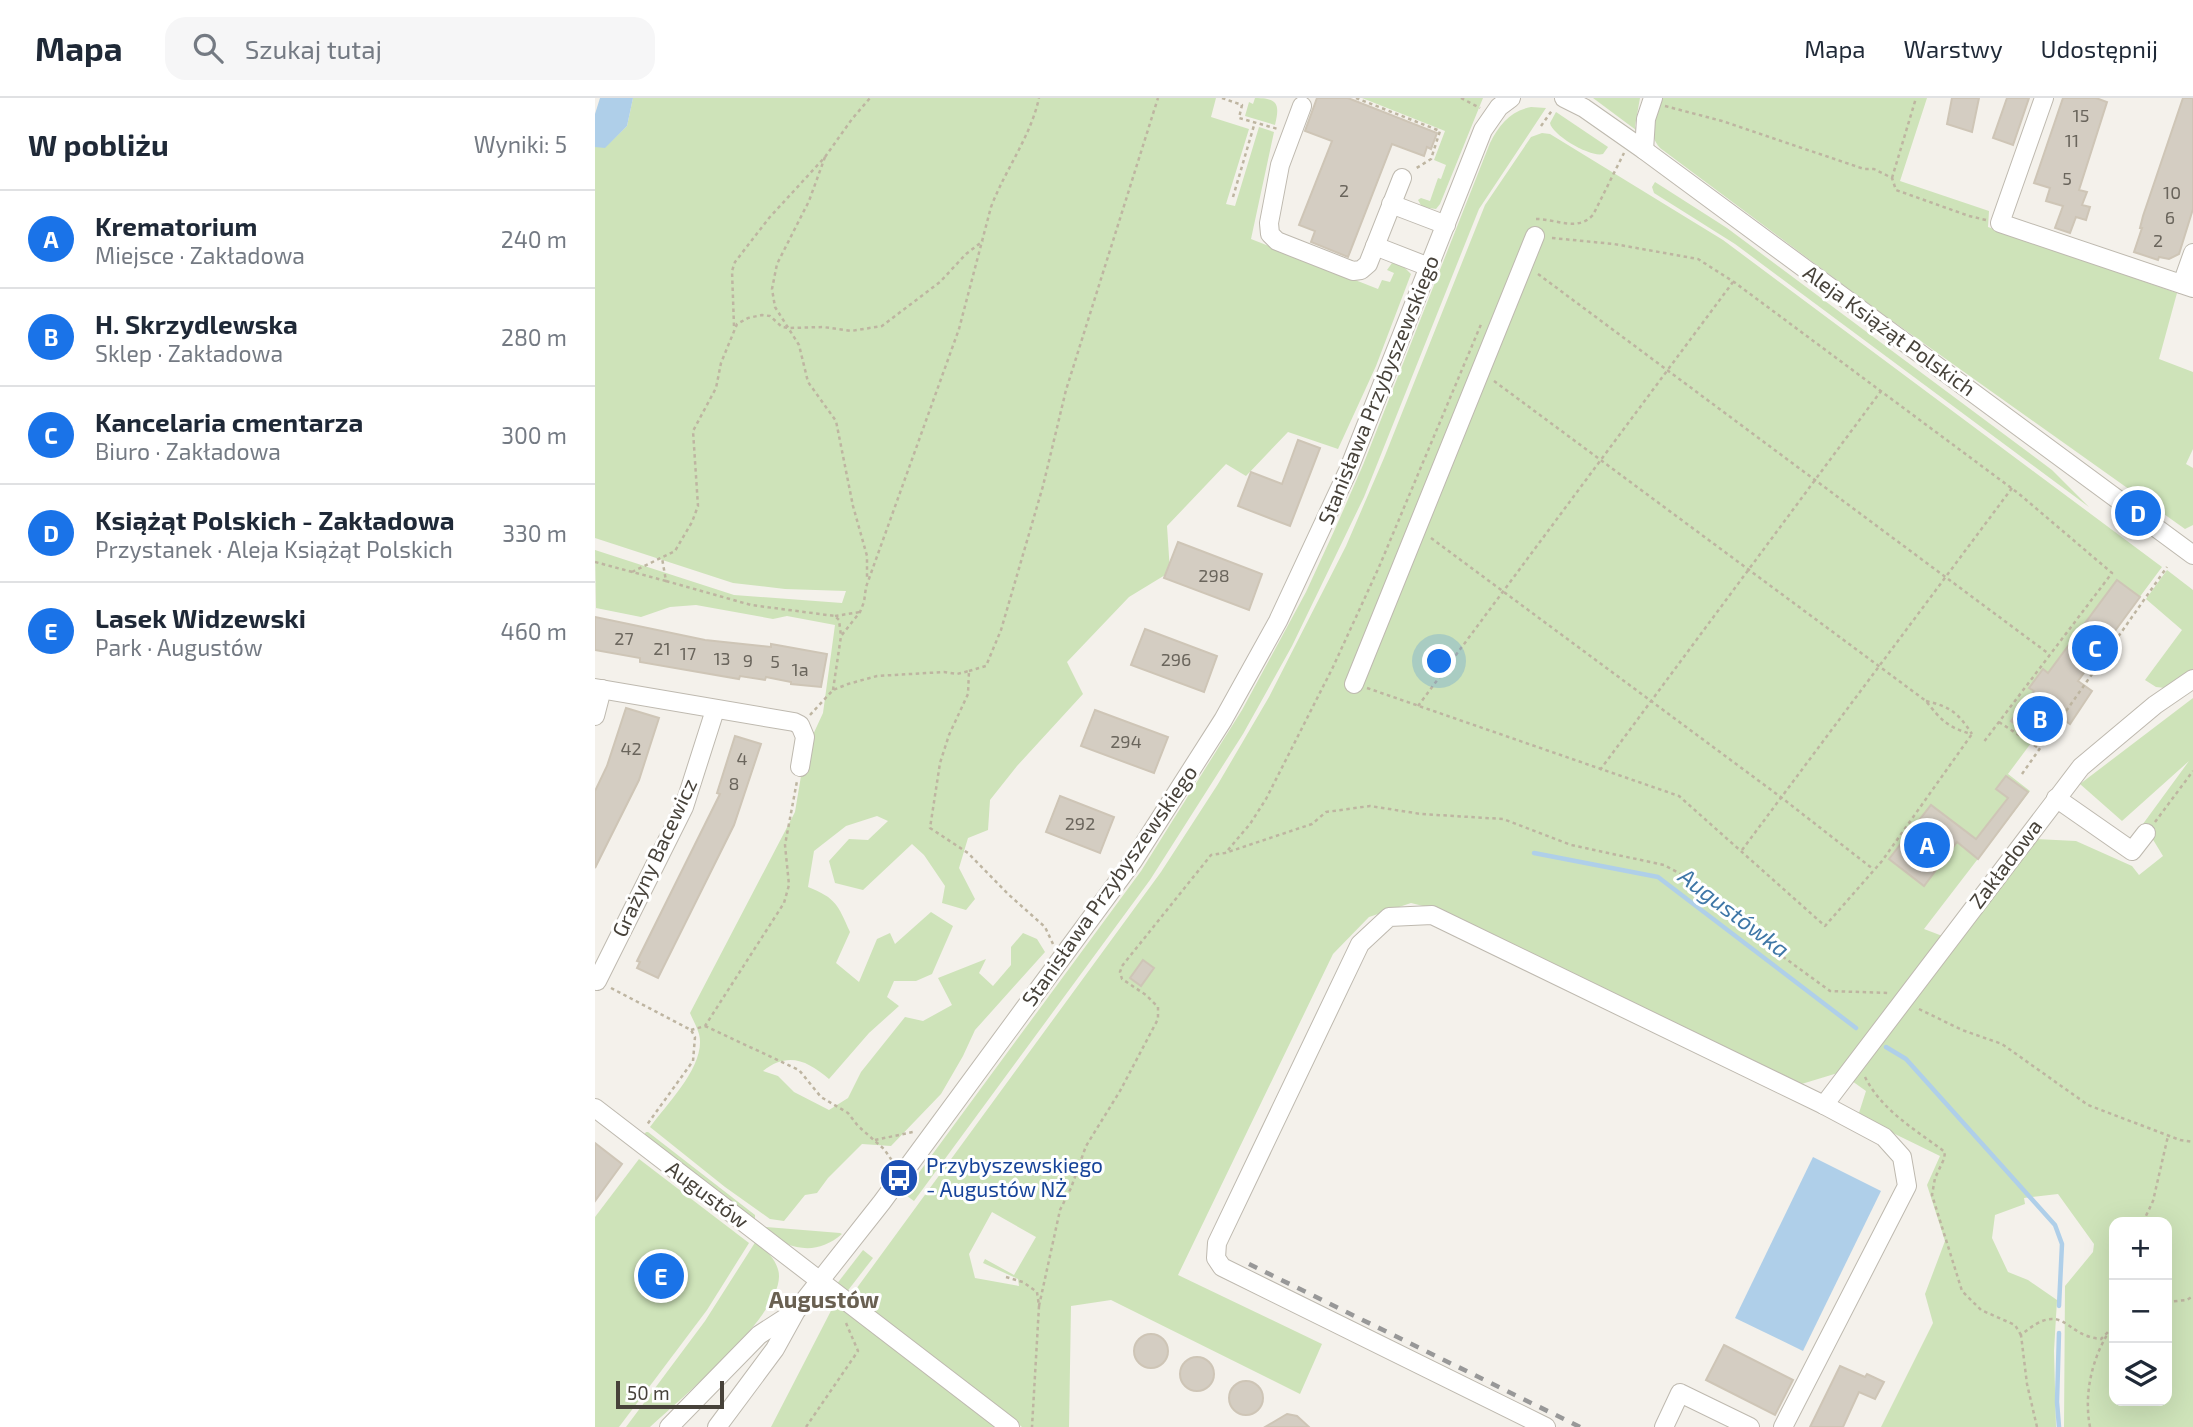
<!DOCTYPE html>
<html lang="pl">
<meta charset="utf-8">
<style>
body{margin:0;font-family:"Exo 2",sans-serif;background:#f6f6f7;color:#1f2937}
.controls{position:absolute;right:21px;bottom:21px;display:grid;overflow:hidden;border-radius:14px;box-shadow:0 7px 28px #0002}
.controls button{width:63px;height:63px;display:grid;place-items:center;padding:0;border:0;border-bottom:2px solid #e0e1e3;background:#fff;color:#1f2937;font:35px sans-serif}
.scale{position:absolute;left:21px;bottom:18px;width:108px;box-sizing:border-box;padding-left:7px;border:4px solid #47423a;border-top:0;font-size:19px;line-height:24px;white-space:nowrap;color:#47423a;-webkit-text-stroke:5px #fff;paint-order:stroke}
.you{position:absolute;left:845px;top:564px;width:24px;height:24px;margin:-18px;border:5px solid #fff;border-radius:50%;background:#1a73e8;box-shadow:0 0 0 10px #1a73e833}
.badge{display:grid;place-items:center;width:46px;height:46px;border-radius:50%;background:#1a73e8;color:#fff;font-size:23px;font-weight:700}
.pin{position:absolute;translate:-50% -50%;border:4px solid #fff;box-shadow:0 2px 7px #0006}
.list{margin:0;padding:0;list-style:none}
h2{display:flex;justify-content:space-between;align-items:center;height:91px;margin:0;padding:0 28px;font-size:30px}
h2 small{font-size:23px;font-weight:400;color:#747a83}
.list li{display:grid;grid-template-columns:46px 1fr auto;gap:21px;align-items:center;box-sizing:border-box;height:98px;padding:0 28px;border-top:2px solid #e0e1e3}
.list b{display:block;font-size:26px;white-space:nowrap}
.list p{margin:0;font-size:23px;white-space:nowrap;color:#747a83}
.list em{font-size:23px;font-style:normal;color:#747a83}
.icon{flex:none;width:38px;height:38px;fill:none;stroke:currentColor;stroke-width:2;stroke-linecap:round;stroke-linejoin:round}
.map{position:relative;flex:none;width:1598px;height:1329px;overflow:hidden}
header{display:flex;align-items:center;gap:42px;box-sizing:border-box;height:98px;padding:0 35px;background:#fff;border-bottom:2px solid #e0e1e3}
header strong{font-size:33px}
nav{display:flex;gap:38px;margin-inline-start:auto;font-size:24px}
.search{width:490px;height:63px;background:#f6f6f7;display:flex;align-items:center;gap:18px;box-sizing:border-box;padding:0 24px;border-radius:21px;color:#747a83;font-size:26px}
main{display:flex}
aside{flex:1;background:#fff}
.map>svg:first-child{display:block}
.green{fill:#cee3b9;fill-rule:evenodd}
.water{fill:#afcfe9}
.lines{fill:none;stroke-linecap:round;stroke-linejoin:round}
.stream{stroke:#afcfe9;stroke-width:4.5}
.building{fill:#d4cdc2;stroke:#cec5b6;stroke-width:2}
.minor-casing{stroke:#beb9af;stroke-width:20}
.path{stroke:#beb5a1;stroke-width:2.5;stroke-dasharray:3.5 3.5;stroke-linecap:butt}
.minor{stroke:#fff;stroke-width:18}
.rail{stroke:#989898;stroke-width:4.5;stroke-dasharray:9 9;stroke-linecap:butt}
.labels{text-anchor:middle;stroke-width:6;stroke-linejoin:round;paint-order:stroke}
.number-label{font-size:18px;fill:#6a655c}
.street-label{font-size:21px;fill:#47423a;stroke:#fff}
.transit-label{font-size:21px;fill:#164399;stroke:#fff;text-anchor:start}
.water-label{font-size:23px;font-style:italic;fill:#3f77a7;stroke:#fff}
.neighbourhood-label{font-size:23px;font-weight:bold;fill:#696052;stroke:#fff}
</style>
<header>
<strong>Mapa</strong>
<div class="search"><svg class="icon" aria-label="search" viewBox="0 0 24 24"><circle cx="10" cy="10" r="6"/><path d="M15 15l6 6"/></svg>Szukaj tutaj</div>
<nav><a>Mapa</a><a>Warstwy</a><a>Udostępnij</a></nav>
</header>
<main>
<aside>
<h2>W pobliżu<small>Wyniki: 5</small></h2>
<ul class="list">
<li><span class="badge">A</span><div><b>Krematorium</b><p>Miejsce · Zakładowa</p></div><em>240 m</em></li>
<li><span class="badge">B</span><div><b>H. Skrzydlewska</b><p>Sklep · Zakładowa</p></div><em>280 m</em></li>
<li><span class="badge">C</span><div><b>Kancelaria cmentarza</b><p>Biuro · Zakładowa</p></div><em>300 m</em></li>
<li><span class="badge">D</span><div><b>Książąt Polskich - Zakładowa</b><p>Przystanek · Aleja Książąt Polskich</p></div><em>330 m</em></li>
<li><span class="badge">E</span><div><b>Lasek Widzewski</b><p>Park · Augustów</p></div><em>460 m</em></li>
</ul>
</aside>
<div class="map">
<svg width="1598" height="1329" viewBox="0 0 1598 1329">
<rect width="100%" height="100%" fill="#f4f1eb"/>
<g class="green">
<path d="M38 0H621L616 19 654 31 631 106 640 108 664 29 679 34 656 141 783 191 787 182 795 184 799 175 792 172 797 165 809 169 816 176 781 268 743 351 693 334 651 378 631 366 572 428 575 474 534 499 472 564 488 596 422 668 395 702 393 732 373 740 364 770 380 801 371 812 347 805 350 788 329 757 317 746 268 792 240 785 234 763 254 741 273 742 293 723 282 718 251 728 219 753 213 789C241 800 243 807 255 834L241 865 264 884 282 841 295 835 300 846 336 814 358 828 337 876 321 883H299L292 899 304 908 274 935 234 981C213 963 193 953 168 973L183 978 199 994 234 1012 253 1000 266 974 310 919 328 923 357 907 343 880 391 861 384 875 398 888 416 867V849L428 835 442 841 450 854 380 932 368 958 346 996 296 1048 267 1046 233 1080 222 1095 210 1097 189 1123 175 1121 130 1089 55 1029C72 1006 112 966 104 936 102 929 98 922 95 915L200 714 210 654 228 615 240 527 192 518 178 521 101 507 75 509 46 519 1 510 0 452 139 497 247 505 251 493 190 491 138 485 0 440V49H10L32 28Z"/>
<path d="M660 0C683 0 685 6 680 27L650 18 654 4 658 6Z"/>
<polygon points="767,0 888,0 845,106 841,111 827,109 823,102 826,100 835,103 843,80 846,81 851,67 839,62 850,33"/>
<polygon points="998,0 1045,0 1040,28 1041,32"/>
<path d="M1065 0H1332L1305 83 1394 113 1393 129 1582 195 1564 261 1598 274V351L1591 366 1598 370V427L1590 431 1282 212 1065 50C1051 33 1058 19 1065 0Z"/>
<path d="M936 9 951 10 884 111 769 399 697 548 648 636 555 782 319 1103 312 1098 324 1083 320 1080 546 773 647 612 711 494 740 431 768 367 895 45C904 27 915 13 936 9Z"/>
<path d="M961 14 1013 49 1008 56C996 60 957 37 955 25Z"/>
<path d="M947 35 955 36 1128 142 1567 469 1413 676 1435 693 1329 831 1350 839 1246 974 1200 988 848 813 816 805 774 819 738 856 583 1177 727 1246 705 1296 516 1202 476 1208 474 1329H427L419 1322 409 1329H176L240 1205 256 1198 566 774 623 686 674 599 751 448 789 360 890 107 936 39ZM397 1114 441 1139 419 1177 390 1161 388 1165 423 1181 424 1188 380 1180 374 1156Z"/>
<polygon points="1060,84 1132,130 1457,372 1494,409 1140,146 1059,95 1057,89"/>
<polygon points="1572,472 1598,492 1598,573 1570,590 1561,589 1550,582 1587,532 1551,501"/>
<path d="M1598 600V1329H1469L1470 1188 1498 1154 1499 1146 1463 1096 1429 1100 1430 1106 1400 1117 1397 1140 1413 1174 1433 1182 1462 1202 1459 1253 1461 1329H1286L1338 1225 1330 1196 1350 1143 1332 1087 1345 1058 1263 1018 1271 993 1257 983 1441 741 1481 743 1537 768 1544 777 1568 758 1557 740 1545 730 1594 663 1527 723 1485 686ZM1519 1124H1572V1303H1519Z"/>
<polygon points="51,1034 53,1034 160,1117 160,1124 48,1038"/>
<polygon points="44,1061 154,1145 112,1212 24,1329 0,1329 0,1119"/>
<path d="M171 1129 245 1135 247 1136C220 1159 195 1151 168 1133Z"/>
<path d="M161 1143C171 1152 184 1164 184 1178 185 1219 85 1301 55 1329H31L110 1223Z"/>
<polygon points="268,1152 278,1160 251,1195 241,1187"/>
</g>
<g class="water">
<polygon points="5,0 38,0 32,28 10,50 0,49 0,16"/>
<polygon points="1218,1059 1286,1093 1208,1253 1140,1220"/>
</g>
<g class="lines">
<g class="stream">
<polyline points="939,755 1063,779 1261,930"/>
<polyline points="1291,949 1311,961 1460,1127 1467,1146 1464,1208"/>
<polyline points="1464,1235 1462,1304 1464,1329"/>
</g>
</g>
<g class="building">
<polygon points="722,0 753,0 842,35 836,51 832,49 829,58 797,46 753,159 716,144 720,133 704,127 737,43 710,33"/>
<polygon points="1357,0 1384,0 1377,34 1352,26"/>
<polygon points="1412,0 1434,0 1418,47 1398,40"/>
<polygon points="1468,0 1501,0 1512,4 1484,92 1492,94 1487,107 1495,109 1491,122 1481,119 1475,135 1460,130 1468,108 1451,103 1455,90 1439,85"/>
<polygon points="1588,0 1598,0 1598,111 1584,156 1574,161 1564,159 1563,162 1539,154 1547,130 1545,130 1548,118"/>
<polygon points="703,342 725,350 695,428 643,408 656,374 687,386"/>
<polygon points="583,444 667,476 654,512 569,480"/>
<polygon points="1522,482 1545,499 1483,583 1497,593 1475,626 1459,615 1440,641 1416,623 1439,593 1434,590 1448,571 1453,575"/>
<polygon points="0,519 110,542 176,549 176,546 232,556 226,589 196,586 196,584 171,579 170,582 145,578 144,581 45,564 45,560 0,552"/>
<polygon points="550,531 622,558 609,594 536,567"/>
<polygon points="31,610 64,620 44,682 0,770 0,693 12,668"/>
<polygon points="500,612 573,639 559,675 486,648"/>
<polygon points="140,638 166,646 139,727 63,880 42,870 45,864 42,863 125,696 122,695"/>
<polygon points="1411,678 1433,694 1383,761 1362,744 1329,788 1294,761 1336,707 1381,741 1413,700 1401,691"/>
<polygon points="465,698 519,719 505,755 451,734"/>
<polygon points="548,862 559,870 546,888 535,880"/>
<polygon points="0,1045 27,1066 0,1103"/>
<circle cx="556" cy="1253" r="17"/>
<polygon points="1129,1247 1198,1282 1180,1317 1111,1282"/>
<circle cx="602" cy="1276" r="17"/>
<polygon points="1245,1268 1270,1279 1272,1276 1289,1284 1280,1301 1264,1294 1248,1329 1215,1329"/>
<circle cx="651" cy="1300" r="17"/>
<polygon points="692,1316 702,1318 714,1329 670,1329"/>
</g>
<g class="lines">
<g class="minor-casing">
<g id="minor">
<polyline points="969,0 989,10 1049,52 1598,457"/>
<polyline points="1449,0 1405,125 1598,190"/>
<polyline points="707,8 685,67 674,125 675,136 682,143 758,173 766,172 773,166 807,80"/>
<polyline points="1049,52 1051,21 1058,0"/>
<polyline points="796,106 851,127"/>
<polyline points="780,148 834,169"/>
<polyline points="1587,186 1598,155"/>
<polyline points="759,586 940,138"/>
<polyline points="0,590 199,624 205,627 210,639 205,669"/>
<polyline points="0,618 7,591"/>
<polyline points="1461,700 1537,753 1551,735"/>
<polyline points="2,883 89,709 120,612"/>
<polyline points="1229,1007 1486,669 1560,607 1598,581"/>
<polyline points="0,1010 415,1329"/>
<polyline points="74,1329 164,1237 198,1215"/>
<polyline points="122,1329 180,1251 201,1213 287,1104 538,763 628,622 683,523 753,373 888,32 904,9 916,0"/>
<polyline points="951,1329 627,1169 621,1160 622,1145 765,846 794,819 837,817 1229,1007 1289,1039 1307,1059 1312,1088 1188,1329"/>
<polyline points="1069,1329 1085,1295 1155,1329"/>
</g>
</g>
<g class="path">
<polyline points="627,0 647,7 644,20 683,31"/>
<polyline points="761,0 845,33 836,61 820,71"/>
<polyline points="866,0 885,10"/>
<polyline points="1070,8 1127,23 1269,71 1279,71 1297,80 1301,92 1374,118 1391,122"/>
<polyline points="946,28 958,11"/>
<polyline points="230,59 214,103 182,166 177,191 180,209 204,247 213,284 241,323 258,408 272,458 272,481"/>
<polyline points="1297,80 1321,0"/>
<polyline points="638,99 660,24"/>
<path d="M941 121C962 121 982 134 998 117L1029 55"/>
<polyline points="957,140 1019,146 1103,161 1139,184 1423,395 1517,475 1388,645"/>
<polyline points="943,176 1454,556"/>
<polyline points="139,228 137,173 140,164 174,120 230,59 257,21 275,0"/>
<path d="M899 283 1331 603C1346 622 1352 629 1376 636"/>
<polyline points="836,440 1187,700 1278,771"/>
<polyline points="0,464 71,483 67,460"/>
<polyline points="37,474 80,453 97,424 103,408 98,333 121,290 126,265 142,226 153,220 167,217 175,218 187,229 194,230 228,229 256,233 287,228 345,184 371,156 388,143"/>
<polyline points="71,483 156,507 240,518 244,522 246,538"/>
<polyline points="240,518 265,514"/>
<polyline points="374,573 391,568 406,532 448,388 471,292 563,0"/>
<polyline points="772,590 1084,698 1230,828 1287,763 1377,636"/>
<path d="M238 592 246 538 265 514 269 504 271 489 364 231 396 109C411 70 435 40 444 0"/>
<path d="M1331 603C1356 609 1363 615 1377 636"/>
<polyline points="823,608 1138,184"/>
<polyline points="215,617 238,592 253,586 282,578 349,574 362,576 374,573 373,596 354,637 345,665 335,730 373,755 413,796 450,829 458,846"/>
<polyline points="1404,624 1445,651"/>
<polyline points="1005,672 1286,293"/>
<polyline points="1427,676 1572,469"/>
<polyline points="1560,724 1598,673"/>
<polyline points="633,752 655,726 671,701 738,569 784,469 887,224"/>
<polyline points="1147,752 1417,390"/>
<polyline points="16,890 96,932 100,939 98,963 51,1028"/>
<polyline points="1324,911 1367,932 1407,946 1493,1007 1585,1042 1598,1044"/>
<polyline points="110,928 204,972 226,999 253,1015 263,1028 289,1051 298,1064"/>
<polyline points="96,932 110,928 189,805 194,787 190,747 202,683"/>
<path d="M1270 979C1287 1013 1321 1032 1350 1054L1349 1061 1340 1080 1337 1097 1367 1193 1386 1212 1420 1227 1426 1237"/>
<polyline points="280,1042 318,1034"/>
<polyline points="1548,1124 1558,1103 1573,1038"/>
<polyline points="411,1179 428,1184 442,1194 444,1208 437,1329"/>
<polyline points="1572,1204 1592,1202 1598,1198"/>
<polyline points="444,1208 465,1112 476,1090 491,1048 525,993 563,921 563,909 551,897 527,881 525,874 527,868 616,757 630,755 717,726 731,714 775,708 826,716 908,721 976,747 1069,767 1084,775 1176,850 1235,893 1294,895"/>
<polyline points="211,1329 263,1253 251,1225"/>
<path d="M1442 1329 1432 1286 1426 1237C1470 1200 1468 1238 1506 1241L1519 1228"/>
<path d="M1495 1329C1489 1298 1496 1264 1512 1237"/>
</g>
<use href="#minor" class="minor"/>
<polyline class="rail" points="654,1166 985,1329"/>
</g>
<defs>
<g id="bus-disc" transform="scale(2.0125)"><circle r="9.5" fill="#1a4fb4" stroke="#fff"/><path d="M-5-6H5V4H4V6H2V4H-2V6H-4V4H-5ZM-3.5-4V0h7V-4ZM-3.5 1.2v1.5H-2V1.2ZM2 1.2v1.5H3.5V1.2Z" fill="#fff"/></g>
</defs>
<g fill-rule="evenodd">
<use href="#bus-disc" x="304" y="1080"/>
</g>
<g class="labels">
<g class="number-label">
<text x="1486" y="24">15</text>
<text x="1477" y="49">11</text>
<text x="1472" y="87">5</text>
<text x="749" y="99">2</text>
<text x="1577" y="101">10</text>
<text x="1575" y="126">6</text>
<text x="1563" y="149">2</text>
<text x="619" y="484">298</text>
<text x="29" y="547">27</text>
<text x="67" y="557">21</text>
<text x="93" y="562">17</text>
<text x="127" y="567">13</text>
<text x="581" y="568">296</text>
<text x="153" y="569">9</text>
<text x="180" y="570">5</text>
<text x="205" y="578">1a</text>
<text x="531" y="650">294</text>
<text x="36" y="657">42</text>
<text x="147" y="667">4</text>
<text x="139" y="692">8</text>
<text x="485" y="732">292</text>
</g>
<g class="street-label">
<text transform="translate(1294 233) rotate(36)" y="7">Aleja Książąt Polskich</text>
<text transform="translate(784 292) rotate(-68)" y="7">Stanisława Przybyszewskiego</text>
<text transform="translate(60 760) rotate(-65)" y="7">Grażyny Bacewicz</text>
<text transform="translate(1411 766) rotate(-53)" y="7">Zakładowa</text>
<text transform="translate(515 788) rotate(-55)" y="7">Stanisława Przybyszewskiego</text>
<text transform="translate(112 1097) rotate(37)" y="7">Augustów</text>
</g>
<g class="transit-label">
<text x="331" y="1075">Przybyszewskiego<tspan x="331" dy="24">- Augustów NŻ</tspan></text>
</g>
<g class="water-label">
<text transform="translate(1139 815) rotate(37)" y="8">Augustówka</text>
</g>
<g class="neighbourhood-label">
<text x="229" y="1210">Augustów</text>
</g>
</g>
</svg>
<div class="controls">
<button>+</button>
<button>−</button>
<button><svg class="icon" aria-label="layers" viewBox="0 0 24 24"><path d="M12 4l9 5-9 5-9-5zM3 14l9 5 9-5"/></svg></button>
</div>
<div class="scale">50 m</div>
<div class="you"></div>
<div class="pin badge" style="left:1332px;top:747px">A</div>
<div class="pin badge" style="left:1445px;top:621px">B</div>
<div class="pin badge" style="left:1500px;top:550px">C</div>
<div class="pin badge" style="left:1543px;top:415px">D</div>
<div class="pin badge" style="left:66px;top:1178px">E</div>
</div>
</main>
